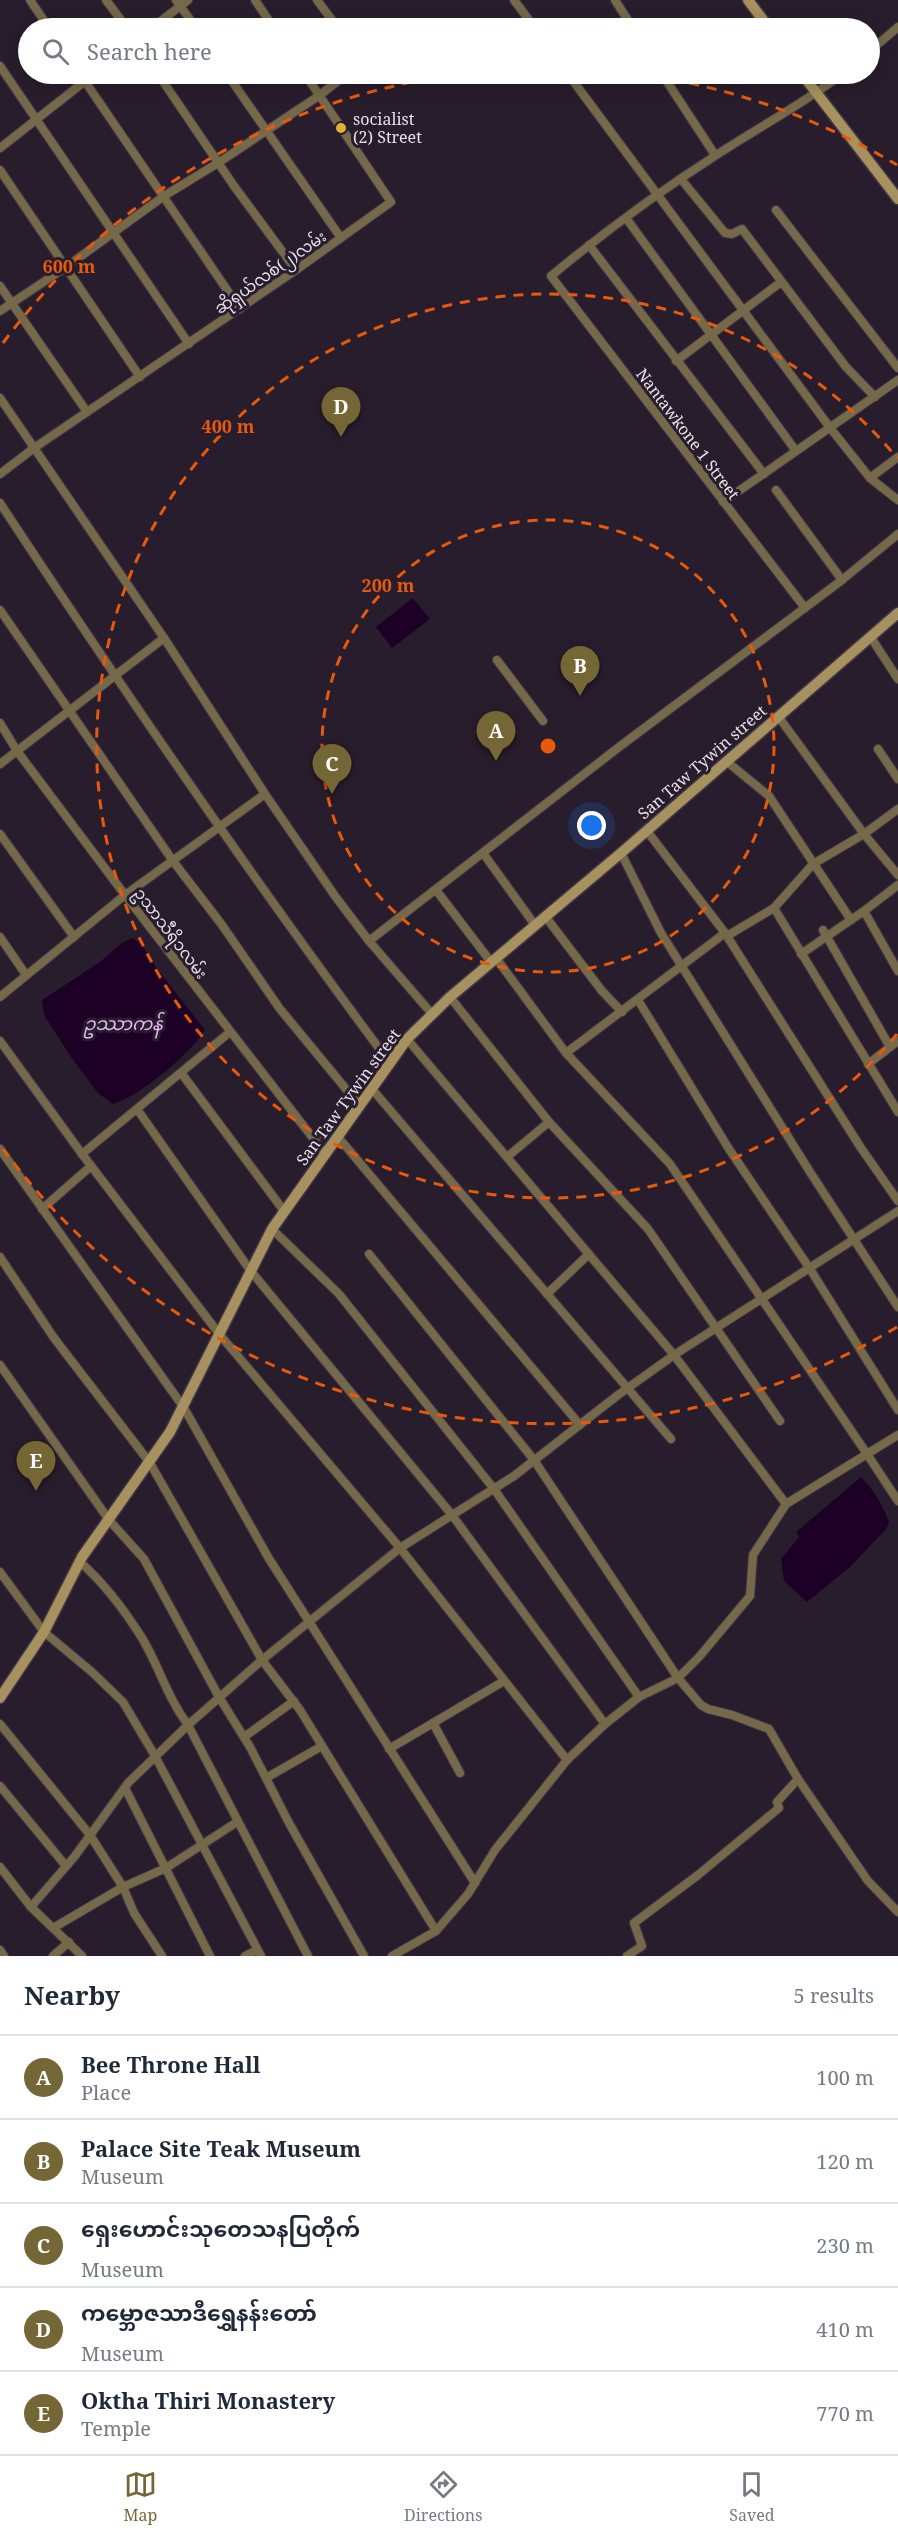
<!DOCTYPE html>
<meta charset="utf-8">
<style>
body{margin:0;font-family:"Noto Serif","Noto Sans Myanmar",serif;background:#f6f6f7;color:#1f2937}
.you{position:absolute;left:592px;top:826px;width:21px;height:21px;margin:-15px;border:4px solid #fff;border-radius:50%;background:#1a73e8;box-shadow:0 0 0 9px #1a73e833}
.badge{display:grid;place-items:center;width:39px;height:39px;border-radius:50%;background:#746635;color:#fff;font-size:20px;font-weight:700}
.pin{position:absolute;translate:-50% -50px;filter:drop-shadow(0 2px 3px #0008)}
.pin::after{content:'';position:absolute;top:32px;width:21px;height:18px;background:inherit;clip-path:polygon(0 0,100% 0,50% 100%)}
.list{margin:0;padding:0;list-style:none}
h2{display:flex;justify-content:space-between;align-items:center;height:78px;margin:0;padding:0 24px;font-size:26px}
h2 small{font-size:20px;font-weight:400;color:#747a83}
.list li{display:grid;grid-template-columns:39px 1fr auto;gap:18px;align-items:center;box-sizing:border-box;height:84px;padding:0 24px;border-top:2px solid #e0e1e3}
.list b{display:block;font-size:22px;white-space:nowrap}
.list p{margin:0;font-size:20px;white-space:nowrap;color:#747a83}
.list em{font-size:20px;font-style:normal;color:#747a83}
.icon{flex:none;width:33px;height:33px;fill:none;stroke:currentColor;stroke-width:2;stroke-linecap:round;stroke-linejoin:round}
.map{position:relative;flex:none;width:898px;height:1956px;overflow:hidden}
.search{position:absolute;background:#fff;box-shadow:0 3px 15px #0003;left:18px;right:18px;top:18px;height:66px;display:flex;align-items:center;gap:15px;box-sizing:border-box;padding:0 21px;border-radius:33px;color:#747a83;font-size:22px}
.sheet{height:498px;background:#fff}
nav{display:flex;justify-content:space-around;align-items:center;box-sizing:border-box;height:84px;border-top:2px solid #e0e1e3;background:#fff;font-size:16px;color:#747a83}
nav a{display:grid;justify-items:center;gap:3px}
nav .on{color:#746635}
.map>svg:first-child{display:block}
.water{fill:#1d0026}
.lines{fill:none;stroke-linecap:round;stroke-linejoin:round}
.street-casing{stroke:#433847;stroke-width:10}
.secondary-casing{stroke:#433847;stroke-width:13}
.street{stroke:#76694a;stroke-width:8}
.secondary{stroke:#a7925f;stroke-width:10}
.ring{fill:none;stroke:#e8590c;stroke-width:3;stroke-dasharray:10 8}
.poi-dot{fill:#ddb133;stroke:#281d2c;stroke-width:2}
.labels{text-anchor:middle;stroke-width:6;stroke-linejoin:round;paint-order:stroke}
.poi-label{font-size:16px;fill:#e7e0ea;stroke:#281d2c;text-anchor:start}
.street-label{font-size:16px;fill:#e7e0ea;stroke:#281d2c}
.water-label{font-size:18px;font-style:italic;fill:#e9b5fb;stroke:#281d2c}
.centre{fill:#e8590c;stroke:#281d2c;stroke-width:3}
.ring-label{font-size:18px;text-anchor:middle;font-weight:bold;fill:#e8590c;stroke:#281d2c;stroke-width:6;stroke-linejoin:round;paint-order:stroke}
</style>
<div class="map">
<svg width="898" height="1956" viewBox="0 0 898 1956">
<rect width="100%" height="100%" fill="#281d2c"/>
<g class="water">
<polygon points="413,598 430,619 392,648 376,627"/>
<path d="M133 938 142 945 155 966 205 1030C191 1053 139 1097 113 1104L98 1093 71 1057 44 1015 42 1000 100 962 122 943Z"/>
<path d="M861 1477C874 1490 882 1504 889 1522L886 1529 851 1566 807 1602 784 1581 781 1559 799 1537 796 1532Z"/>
</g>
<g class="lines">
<g class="street-casing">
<g id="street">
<polyline points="30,0 49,28"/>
<polyline points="106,0 127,28"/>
<polyline points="176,0 196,28"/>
<polyline points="255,0 274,28"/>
<polyline points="317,0 338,28"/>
<polyline points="514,0 535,28"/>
<polyline points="615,0 633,28"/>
<polyline points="152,28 188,0"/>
<polyline points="870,51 898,27"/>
<polyline points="0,66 189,344"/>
<polyline points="80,74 240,309"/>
<polyline points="158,74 234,186 296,270"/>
<polyline points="227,74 341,238"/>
<polyline points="568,74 831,429 870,478 898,500"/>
<polyline points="662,74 715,155"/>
<polyline points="0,148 94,74"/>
<polyline points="0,170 140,377"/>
<polyline points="681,179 725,233 732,234 742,229 846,367 875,397"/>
<polyline points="776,210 898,368"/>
<polyline points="626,218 796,451"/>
<polyline points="589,245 764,474"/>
<polyline points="0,286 87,412"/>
<polyline points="0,311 66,267 164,196 218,163 320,95 347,74"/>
<polyline points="676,361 781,282"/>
<polyline points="0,398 164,638 265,794 335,896 369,941 432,1014"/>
<polyline points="0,474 34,448 296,270 391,202 305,74"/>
<polyline points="870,478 898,457"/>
<polyline points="776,490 842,580"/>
<polyline points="723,502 898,380"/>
<path d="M0 503C125 693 254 881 390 1063"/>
<path d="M805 608 551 276C604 232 660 191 718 154 759 127 803 104 842 74"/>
<polyline points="0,610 173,861 222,925 280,1009 360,1106"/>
<polyline points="870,636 898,679"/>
<polyline points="497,660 543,721"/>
<polyline points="778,716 864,834 898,875"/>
<polyline points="0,723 17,751 125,895 326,1155"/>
<polyline points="878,749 898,779"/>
<polyline points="726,761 769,796 851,920"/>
<polyline points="0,764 164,638"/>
<polyline points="647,831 725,933 861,1148 898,1201"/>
<polyline points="0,834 74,937"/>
<polyline points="483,853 535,925"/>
<polyline points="621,853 661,933 810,1172 898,1307"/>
<polyline points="436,890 491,962"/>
<polyline points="774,908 898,1112"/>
<polyline points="864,911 898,885"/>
<polyline points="545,916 602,991 622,1012"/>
<polyline points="823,930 890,1047"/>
<polyline points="727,936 774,908 813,864 864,834 898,809"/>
<polyline points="0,937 26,975"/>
<polyline points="369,941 619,747 842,580 898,534"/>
<polyline points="801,954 864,911 898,971"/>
<polyline points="0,997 125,895 265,794"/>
<polyline points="450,997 549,1122 648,1229 780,1421"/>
<polyline points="638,1000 729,1149 810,1269 898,1410"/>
<polyline points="407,1039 674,1355 786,1504"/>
<polyline points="0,1041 82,1154 220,1335 400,1548 567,1760"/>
<polyline points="566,1053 725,933"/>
<polyline points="868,1064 898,1041"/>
<polyline points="182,1074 284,1211"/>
<polyline points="372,1089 671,1439"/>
<polyline points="137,1109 250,1270 452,1515 605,1724"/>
<polyline points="338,1137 580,1425"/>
<polyline points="0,1149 184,1408 268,1557 475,1883"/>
<polyline points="82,1154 230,1032"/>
<polyline points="507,1157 549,1122"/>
<polyline points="42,1209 91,1166"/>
<polyline points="272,1229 339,1294 494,1489 639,1697"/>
<polyline points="369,1254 534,1460 678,1678 701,1705 708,1709 732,1715 769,1729 798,1779 868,1881 898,1912"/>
<polyline points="0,1257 54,1338 150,1463 262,1660 300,1710 436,1931"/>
<polyline points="547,1294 589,1254"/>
<polyline points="0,1365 109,1520 144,1559 219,1697 250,1747 289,1823 364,1956"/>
<polyline points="898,1435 867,1454 898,1501"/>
<path d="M80 1562C104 1583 125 1611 142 1638 159 1666 167 1697 188 1725L308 1956"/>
<polyline points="0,1572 44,1632 92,1672 123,1702 155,1756 261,1956"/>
<polyline points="433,1723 460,1773"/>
<polyline points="0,1724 90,1835 123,1887 134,1913 162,1956"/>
<polyline points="244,1737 294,1701"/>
<polyline points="389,1749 504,1681"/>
<polyline points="266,1778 322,1746"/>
<polyline points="0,1786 66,1866"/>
<polyline points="125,1788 210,1956"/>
<polyline points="0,1867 31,1907 82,1956"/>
<polyline points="31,1907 75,1856 128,1783 188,1725 262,1660 400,1548 514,1476 618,1395 674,1355 898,1211"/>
<polyline points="53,1928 123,1887 166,1868 237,1822"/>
<polyline points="0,1950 4,1956"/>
<polyline points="53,1956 69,1942"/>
<polyline points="245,1956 257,1950"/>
<polyline points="392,1956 436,1931 468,1894 495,1850 567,1760 605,1724 639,1697 678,1678 699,1657 750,1596 753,1555 786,1504 867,1454 670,1164 566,1053 496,958"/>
<polyline points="627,1956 642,1946 634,1923 698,1875 779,1808 777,1802 798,1779"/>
</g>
</g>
<g class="secondary-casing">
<g id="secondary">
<polyline points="748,0 769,28"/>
<polyline points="802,74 898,199"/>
<polyline points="0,1698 44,1632 82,1557 170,1432 272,1229 407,1039 450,997 621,853 898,613"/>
</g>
</g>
<use href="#street" class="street"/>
<use href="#secondary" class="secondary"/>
</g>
<g class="ring">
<circle cx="548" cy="746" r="226"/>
<path d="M897 1034A452 452 0 1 1 897 458"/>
<path d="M897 1327A678 678 0 0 1 3 1149M3 343A678 678 0 0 1 460 74M636 74A678 678 0 0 1 897 165"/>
</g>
<circle class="poi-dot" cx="341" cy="128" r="6"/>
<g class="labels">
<g class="poi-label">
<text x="353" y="125">socialist<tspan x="353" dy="18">(2) Street</tspan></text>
</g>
<g class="street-label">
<text transform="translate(270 272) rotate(-35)" y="6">ဆိုရှယ်လစ်(၂)လမ်း</text>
<text transform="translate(688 434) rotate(53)" y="6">Nantawkone 1 Street</text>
<text transform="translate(702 762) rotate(-41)" y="6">San Taw Tywin street</text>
<text transform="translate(171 933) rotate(53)" y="6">ဥသာသီရိ၁လမ်း</text>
<text transform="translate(348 1097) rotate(-54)" y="6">San Taw Tywin street</text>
</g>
<g class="water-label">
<text x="123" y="1030">ဥဿာကန်</text>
</g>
</g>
<circle cx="548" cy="746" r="9" class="centre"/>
<g class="ring-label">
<text x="69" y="273">600 m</text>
<text x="228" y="433">400 m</text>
<text x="388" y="592">200 m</text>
</g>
</svg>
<div class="you"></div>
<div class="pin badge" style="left:496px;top:761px">A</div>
<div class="pin badge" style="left:580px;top:696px">B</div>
<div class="pin badge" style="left:332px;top:794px">C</div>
<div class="pin badge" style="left:341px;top:437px">D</div>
<div class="pin badge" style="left:36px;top:1491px">E</div>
<div class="search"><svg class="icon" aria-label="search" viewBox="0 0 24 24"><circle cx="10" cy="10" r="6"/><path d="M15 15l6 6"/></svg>Search here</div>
</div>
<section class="sheet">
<h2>Nearby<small>5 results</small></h2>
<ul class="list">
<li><span class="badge">A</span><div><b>Bee Throne Hall</b><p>Place</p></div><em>100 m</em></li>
<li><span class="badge">B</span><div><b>Palace Site Teak Museum</b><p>Museum</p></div><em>120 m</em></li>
<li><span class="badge">C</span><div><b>ရှေးဟောင်းသုတေသနပြတိုက်</b><p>Museum</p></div><em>230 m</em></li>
<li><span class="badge">D</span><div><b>ကမ္ဘောဇသာဒီရွှေနန်းတော်</b><p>Museum</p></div><em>410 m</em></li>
<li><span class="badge">E</span><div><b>Oktha Thiri Monastery</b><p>Temple</p></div><em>770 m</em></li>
</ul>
</section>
<nav>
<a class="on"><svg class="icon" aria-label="map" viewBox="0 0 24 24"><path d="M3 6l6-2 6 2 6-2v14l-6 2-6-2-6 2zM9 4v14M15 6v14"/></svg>Map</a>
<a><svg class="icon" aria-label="directions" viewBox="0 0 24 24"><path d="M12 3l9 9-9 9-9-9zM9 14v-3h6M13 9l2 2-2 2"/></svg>Directions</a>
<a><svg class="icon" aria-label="saved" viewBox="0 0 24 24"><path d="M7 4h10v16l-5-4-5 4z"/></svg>Saved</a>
</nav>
